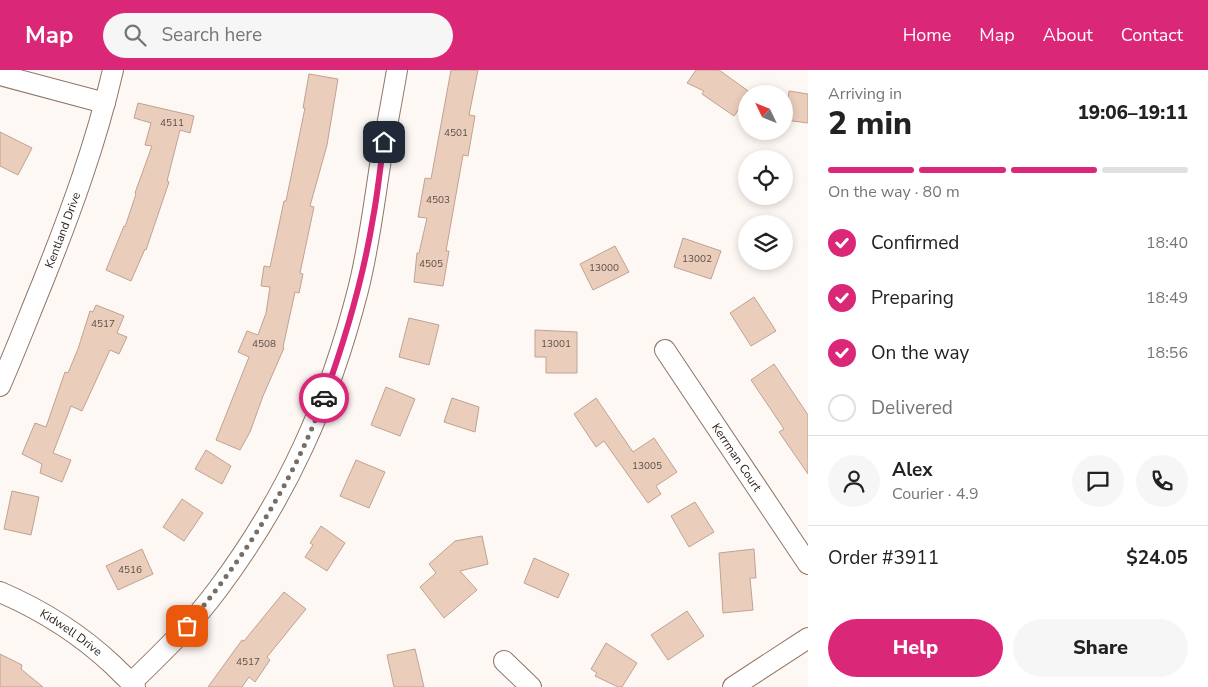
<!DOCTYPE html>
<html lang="en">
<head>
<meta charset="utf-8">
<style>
	body { margin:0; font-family:"Nunito Sans",sans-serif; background:#f6f6f6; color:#222; height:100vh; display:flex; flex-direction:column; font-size:19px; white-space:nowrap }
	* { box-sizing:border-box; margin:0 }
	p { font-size:16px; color:#767676 }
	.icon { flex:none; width:28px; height:28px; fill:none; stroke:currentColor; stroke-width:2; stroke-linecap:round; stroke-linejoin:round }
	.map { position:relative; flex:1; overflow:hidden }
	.sheet { display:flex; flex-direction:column; background:#fff; width:400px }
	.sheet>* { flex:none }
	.needle { width:32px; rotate:313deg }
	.fabs { position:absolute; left:738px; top:15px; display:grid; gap:10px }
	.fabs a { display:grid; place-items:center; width:55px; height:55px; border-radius:50%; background:#fff; box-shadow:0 2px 8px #0003; font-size:25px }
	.pin { position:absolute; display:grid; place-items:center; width:42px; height:42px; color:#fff; margin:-21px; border-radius:10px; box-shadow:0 2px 8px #0006 }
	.courier { position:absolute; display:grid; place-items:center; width:50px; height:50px; margin:-25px; border:4px solid #db2777; border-radius:50%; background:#fff; color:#222; box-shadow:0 1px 6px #0007 }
	.summary em { font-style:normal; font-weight:800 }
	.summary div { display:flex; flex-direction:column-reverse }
	.summary { display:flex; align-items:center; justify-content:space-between; height:85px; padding:0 20px }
	h1 { font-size:32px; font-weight:800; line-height:38px }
	.bar { display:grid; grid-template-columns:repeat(4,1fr); gap:8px 5px; align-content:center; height:60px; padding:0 20px }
	.bar i { height:6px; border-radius:4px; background:#e0e0e0 }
	.bar .current { background:#db2777 }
	.bar p { grid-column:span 4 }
	.line { display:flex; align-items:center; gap:12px; padding:0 20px; border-top:1px solid #e0e0e0 }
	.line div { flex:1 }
	.round { display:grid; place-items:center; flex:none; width:52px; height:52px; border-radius:26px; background:#f6f6f6 }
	ol { padding:0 20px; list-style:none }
	li { display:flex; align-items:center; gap:15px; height:55px }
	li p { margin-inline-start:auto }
	li .icon { padding:5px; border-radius:50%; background:#db2777; color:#fff; stroke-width:4 }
	li:last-child { color:#767676 }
	li i { width:28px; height:28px; border:2px solid #e0e0e0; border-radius:50% }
	.primary-button { display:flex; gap:10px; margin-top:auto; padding:10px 20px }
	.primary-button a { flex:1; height:58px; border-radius:30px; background:#db2777; color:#fff; font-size:20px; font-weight:800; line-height:58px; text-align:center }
	.primary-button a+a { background:#f6f6f6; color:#222 }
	header { display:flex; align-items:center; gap:30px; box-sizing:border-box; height:70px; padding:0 25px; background:#db2777; color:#fff }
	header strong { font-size:24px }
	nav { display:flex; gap:28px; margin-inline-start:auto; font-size:18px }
	.search { width:350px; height:45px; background:#f6f6f6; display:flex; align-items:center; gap:12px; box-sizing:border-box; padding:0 18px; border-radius:28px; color:#767676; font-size:19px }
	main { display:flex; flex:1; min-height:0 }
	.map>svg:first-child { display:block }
	.building { fill:#ebcdbc; stroke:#bfa292 }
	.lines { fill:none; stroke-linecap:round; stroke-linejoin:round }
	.minor-casing { stroke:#907566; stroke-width:22 }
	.minor { stroke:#fff; stroke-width:20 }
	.done { stroke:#776e68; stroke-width:5; stroke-dasharray:0 9 }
	.route { stroke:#db2777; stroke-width:6 }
	.labels { text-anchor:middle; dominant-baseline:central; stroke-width:5; stroke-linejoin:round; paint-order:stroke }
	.number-label { font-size:10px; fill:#5d4e45 }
	.street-label { font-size:12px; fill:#2e231d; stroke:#fff }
</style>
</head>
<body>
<header>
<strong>Map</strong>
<div class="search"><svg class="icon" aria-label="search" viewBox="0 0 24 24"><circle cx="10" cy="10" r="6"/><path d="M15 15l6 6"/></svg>Search here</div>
<nav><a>Home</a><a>Map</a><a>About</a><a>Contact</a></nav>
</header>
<main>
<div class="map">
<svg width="808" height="617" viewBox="0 0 808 617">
	<rect width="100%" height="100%" fill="#fef8f4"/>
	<g class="building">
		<polygon points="451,0 478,0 469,45 475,46 468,86 463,85 446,181 449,181 443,216 414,212 417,183 419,183 427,148 418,147 425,108 431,109"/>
		<polygon points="696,0 719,0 751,23 746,24 746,29 734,46 702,24 704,21 687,13"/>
		<polygon points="309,4 338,9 327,75 310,136 314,137 300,203 303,204 299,223 295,222 283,277 284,278 263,326 250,362 240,380 216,370 249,287 238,282 247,261 258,265 266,243 270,217 261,216 264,196 270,197 284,131 286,131 305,38 303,38"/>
		<polygon points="789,21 808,24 808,53 785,50"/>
		<polygon points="138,33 194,46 190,63 180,60 167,111 169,112 146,180 145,179 131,211 106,200 124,156 125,157 136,124 135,123 152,76 145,75 151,53 134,48"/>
		<polygon points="0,62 32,78 18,105 0,96"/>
		<polygon points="683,168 721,181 711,209 674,197"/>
		<polygon points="615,176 629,202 593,220 580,194"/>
		<polygon points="754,227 776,261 751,276 730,243"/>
		<polygon points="96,235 124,246 117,263 127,267 119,284 110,280 82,341 71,336 53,383 71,390 62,412 40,403 42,394 22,384 35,353 46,357 65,302 68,303 78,279 90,241 93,242"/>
		<polygon points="409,248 439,255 429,295 399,287"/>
		<polygon points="535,260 577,262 577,303 546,303 546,287 535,287"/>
		<polygon points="774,294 808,345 808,404 779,362 784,359 751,310"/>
		<polygon points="386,317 415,329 400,366 371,355"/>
		<polygon points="452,328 479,337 475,362 444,352"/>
		<polygon points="596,328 633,382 654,368 677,402 656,416 661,424 648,433 604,371 596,377 574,344"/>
		<polygon points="206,380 231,396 222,414 195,399"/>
		<polygon points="356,390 385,402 369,438 340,426"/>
		<polygon points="12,421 39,427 31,465 4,459"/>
		<polygon points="182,429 203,443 184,471 163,457"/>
		<polygon points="695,432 714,462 689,477 671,446"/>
		<polygon points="321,456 345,473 327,501 305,487 313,475 310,473"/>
		<polygon points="482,466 488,494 460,501 477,520 444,548 420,517 436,503 429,494 455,471"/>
		<polygon points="142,479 153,504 118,520 106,496"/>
		<polygon points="754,479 756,508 750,508 753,540 723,543 719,483"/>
		<polygon points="534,488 569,504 558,528 524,513"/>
		<polygon points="284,522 306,539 267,587 270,590 255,612 249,607 242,617 208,617 242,570 244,571"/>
		<polygon points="687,541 704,566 668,590 651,565"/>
		<polygon points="606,573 637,593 622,617 618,617 595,606 597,603 591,599"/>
		<polygon points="415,579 424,617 394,617 387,585"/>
		<polygon points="0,584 22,595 21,599 43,617 0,617"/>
	</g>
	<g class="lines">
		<defs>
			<g id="minor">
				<polyline points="0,5 105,33"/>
				<path id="s1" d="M665,280L808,494"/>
				<path id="s2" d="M0,316C15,282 28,248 42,214C70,144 96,74 113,0"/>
				<path id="s3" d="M0,522C42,540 80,564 113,595C120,602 128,609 135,617"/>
				<polyline points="504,591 531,617"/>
				<path d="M131,613C162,583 193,553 218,519C287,427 330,330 358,220C369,177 374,133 381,89C386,60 392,30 397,0"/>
				<polyline points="733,617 808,568"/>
			</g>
		</defs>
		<use href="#minor" class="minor-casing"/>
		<use href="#minor" class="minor"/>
	</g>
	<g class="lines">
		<path class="done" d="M187,556C245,487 292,414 324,328"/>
		<path class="route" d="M324,328C345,270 363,209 373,148C378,122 380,97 384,72"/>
	</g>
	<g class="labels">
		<g class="number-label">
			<text x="172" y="53">4511</text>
			<text x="456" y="63">4501</text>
			<text x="438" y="130">4503</text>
			<text x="697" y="189">13002</text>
			<text x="431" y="194">4505</text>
			<text x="604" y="198">13000</text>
			<text x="103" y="254">4517</text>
			<text x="264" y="274">4508</text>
			<text x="556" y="274">13001</text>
			<text x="647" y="396">13005</text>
			<text x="130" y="500">4516</text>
			<text x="248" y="592">4517</text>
		</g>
		<g class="street-label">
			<text stroke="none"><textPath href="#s2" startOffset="168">Kentland Drive</textPath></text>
			<text stroke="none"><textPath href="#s1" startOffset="129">Kerrman Court</textPath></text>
			<text stroke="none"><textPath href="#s3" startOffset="82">Kidwell Drive</textPath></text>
		</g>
	</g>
</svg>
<div class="fabs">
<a><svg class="needle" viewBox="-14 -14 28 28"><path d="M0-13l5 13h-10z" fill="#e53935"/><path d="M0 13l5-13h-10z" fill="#767676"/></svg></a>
<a><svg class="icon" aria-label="locate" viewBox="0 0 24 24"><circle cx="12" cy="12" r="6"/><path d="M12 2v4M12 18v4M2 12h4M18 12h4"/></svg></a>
<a><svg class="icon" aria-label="layers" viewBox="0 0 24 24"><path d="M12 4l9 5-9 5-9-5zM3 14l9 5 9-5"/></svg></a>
</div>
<div class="pin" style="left:187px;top:556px;background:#ea580c"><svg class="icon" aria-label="bag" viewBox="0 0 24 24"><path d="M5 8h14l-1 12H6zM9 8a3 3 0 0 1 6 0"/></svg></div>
<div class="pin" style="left:384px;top:72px;background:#1f2937"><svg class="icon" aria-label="home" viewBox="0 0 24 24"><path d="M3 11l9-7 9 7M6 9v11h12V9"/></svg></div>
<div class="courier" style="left:324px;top:328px"><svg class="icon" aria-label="car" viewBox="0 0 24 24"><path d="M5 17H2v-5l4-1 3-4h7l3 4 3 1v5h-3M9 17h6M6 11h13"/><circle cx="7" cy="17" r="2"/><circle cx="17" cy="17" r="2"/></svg></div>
</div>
<section class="sheet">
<div class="summary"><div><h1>2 min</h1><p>Arriving in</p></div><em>19:06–19:11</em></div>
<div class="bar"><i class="current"></i><i class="current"></i><i class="current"></i><i></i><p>On the way · 80 m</p></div>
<ol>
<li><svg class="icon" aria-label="check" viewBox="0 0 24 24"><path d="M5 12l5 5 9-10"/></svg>Confirmed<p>18:40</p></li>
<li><svg class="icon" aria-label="check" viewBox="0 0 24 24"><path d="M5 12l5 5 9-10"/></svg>Preparing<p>18:49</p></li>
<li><svg class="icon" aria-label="check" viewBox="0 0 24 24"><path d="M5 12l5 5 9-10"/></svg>On the way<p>18:56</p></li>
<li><i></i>Delivered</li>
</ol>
<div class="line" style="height:90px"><a class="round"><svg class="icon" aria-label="person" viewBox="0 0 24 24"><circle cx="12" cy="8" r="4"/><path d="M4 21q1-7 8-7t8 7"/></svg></a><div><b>Alex</b><p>Courier · 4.9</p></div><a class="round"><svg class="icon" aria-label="chat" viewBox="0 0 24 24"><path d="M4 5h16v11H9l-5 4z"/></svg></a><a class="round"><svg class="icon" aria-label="phone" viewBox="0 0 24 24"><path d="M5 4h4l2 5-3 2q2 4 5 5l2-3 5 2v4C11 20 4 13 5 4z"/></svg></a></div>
<div class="line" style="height:65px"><div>Order #3911</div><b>$24.05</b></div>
<div class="primary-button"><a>Help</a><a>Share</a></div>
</section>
</main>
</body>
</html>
